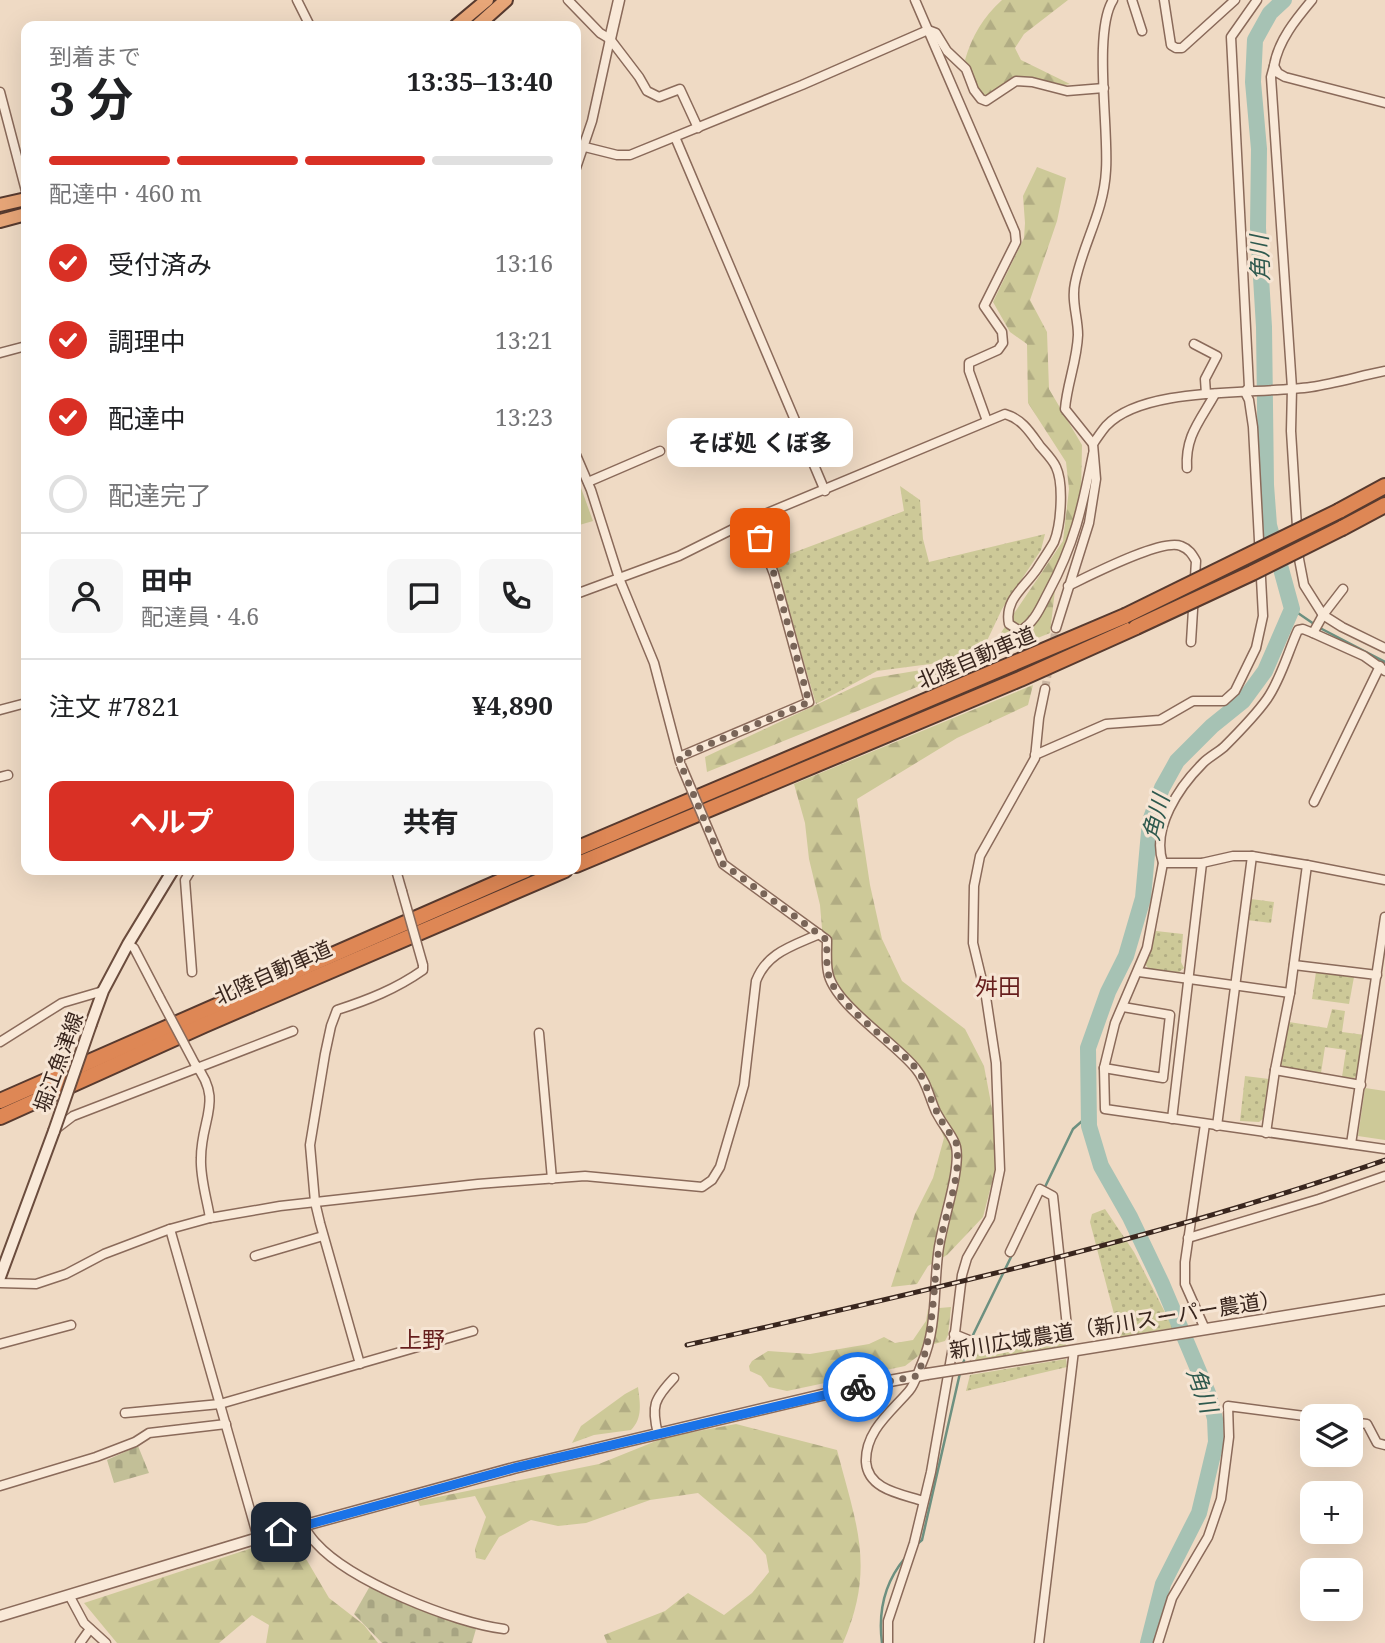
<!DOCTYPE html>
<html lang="ja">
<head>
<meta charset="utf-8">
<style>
	body { margin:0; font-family:"Noto Serif","Noto Sans JP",serif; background:#f6f6f6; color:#202124; height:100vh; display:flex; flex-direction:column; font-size:26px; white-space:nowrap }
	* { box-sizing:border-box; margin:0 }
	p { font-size:23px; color:#757577 }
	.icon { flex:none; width:38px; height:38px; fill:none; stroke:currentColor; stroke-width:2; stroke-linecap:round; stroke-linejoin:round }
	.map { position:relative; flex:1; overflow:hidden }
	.side { position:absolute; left:21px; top:21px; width:560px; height:854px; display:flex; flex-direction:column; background:#fff; border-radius:14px; box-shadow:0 7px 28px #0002 }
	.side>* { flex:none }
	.fabs { position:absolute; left:1300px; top:1404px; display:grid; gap:14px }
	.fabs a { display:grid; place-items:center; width:63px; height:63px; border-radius:14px; background:#fff; box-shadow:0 7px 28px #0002; font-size:35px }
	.pin { position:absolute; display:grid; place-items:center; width:60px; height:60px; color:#fff; margin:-30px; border-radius:14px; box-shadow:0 4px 10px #0006 }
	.courier { position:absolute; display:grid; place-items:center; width:70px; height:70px; margin:-35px; border:5px solid #1a73e8; border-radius:50%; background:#fff; color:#222; box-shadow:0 2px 9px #0007 }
	.bubble { position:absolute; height:49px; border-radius:14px; background:#fff; box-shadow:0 7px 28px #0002; font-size:23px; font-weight:700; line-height:49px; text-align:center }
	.overview em { font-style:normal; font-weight:700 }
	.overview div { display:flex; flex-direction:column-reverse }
	.overview { display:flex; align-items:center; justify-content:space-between; height:119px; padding:0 28px }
	h1 { font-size:46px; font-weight:700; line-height:52px }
	.bar { display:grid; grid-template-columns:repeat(4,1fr); gap:10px 7px; align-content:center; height:84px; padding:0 28px }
	.bar i { height:9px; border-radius:5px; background:#e0e0e0 }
	.bar .on { background:#d93025 }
	.bar p { grid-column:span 4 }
	.line { display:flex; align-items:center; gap:18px; padding:0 28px; border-top:2px solid #e0e0e0 }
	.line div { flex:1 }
	.round { display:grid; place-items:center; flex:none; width:74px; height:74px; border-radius:14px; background:#f6f6f6 }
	ol { padding:0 28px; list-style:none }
	li { display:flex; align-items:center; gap:21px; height:77px }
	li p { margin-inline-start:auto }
	li .icon { padding:7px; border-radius:50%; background:#d93025; color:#fff; stroke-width:4 }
	li:last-child { color:#757577 }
	li i { width:38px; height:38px; border:4px solid #e0e0e0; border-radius:50% }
	.cta { display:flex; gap:14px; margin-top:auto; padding:14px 28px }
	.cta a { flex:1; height:80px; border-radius:14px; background:#d93025; color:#fff; font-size:28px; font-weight:700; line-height:80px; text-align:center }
	.cta a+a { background:#f6f6f6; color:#202124 }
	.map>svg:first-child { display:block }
	.grass { fill:url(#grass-dots) }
	.forest { fill:url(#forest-firs) }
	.cemetery { fill:url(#cemetery-stones) }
	.park { fill:#cdc998 }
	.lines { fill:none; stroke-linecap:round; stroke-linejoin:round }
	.stream { stroke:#6d9080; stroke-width:2.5 }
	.river { stroke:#a6c2b4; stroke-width:16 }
	.minor-tunnel { stroke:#cbb6a3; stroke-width:8; stroke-dasharray:8 4; stroke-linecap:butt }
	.minor-casing { stroke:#8a6a5a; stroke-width:11 }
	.tertiary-casing { stroke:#8a6a5a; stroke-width:13 }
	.secondary-casing { stroke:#6b4c3d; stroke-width:14 }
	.trunk-casing { stroke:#573a2f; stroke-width:16 }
	.motorway-casing { stroke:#573a2f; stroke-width:18 }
	.minor { stroke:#f9e9d8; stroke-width:8 }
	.tertiary { stroke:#f9e9d8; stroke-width:10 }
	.secondary { stroke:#f9e9d8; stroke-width:10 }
	.trunk { stroke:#e8a678; stroke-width:12 }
	.motorway { stroke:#de8755; stroke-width:14 }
	.rail-casing { stroke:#39261e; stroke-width:5 }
	.rail { stroke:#f6e5d4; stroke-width:2.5; stroke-dasharray:8; stroke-linecap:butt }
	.minor-bridge-casing { stroke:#8a6a5a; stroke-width:11; stroke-linecap:butt }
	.tertiary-bridge-casing { stroke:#8a6a5a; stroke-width:13; stroke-linecap:butt }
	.secondary-bridge-casing { stroke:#6b4c3d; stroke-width:14; stroke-linecap:butt }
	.motorway-bridge-casing { stroke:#573a2f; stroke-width:18; stroke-linecap:butt }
	.minor-bridge { stroke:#f9e9d8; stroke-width:8 }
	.tertiary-bridge { stroke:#f9e9d8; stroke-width:10 }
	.secondary-bridge { stroke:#f9e9d8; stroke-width:10 }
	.motorway-bridge { stroke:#de8755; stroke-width:14 }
	.done { stroke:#796558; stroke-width:7; stroke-dasharray:0 12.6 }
	.route { stroke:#1a73e8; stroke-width:9 }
	.labels { text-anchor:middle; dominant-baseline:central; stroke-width:6; stroke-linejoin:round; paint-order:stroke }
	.street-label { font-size:21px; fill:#39261e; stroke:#f6e5d4 }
	.water-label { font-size:23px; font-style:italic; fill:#2e594e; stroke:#f6e5d4 }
	.neighbourhood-label { font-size:23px; fill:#661e1d; stroke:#f6e5d4 }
</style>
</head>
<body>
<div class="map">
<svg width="1385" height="1643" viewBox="0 0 1385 1643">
	<defs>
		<pattern id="grass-dots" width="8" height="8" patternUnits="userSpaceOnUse" patternTransform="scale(1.75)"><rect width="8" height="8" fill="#cdc998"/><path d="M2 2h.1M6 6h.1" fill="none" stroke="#b1ac83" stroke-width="1.8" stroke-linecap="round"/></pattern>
		<pattern id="forest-firs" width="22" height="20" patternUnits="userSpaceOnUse" patternTransform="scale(1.75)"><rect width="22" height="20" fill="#cdc998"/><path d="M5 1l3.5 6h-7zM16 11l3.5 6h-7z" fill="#b1ac83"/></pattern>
		<pattern id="cemetery-stones" width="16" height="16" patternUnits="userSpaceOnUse" patternTransform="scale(1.75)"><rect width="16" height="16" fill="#c2bf97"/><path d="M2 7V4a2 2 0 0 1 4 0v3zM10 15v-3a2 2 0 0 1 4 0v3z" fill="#a7a482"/></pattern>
	</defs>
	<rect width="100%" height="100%" fill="#efdac4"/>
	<g class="grass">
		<polygon points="900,486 920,500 923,539 929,562 1045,534 1041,550 1002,609 985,645 953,661 877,671 816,704 774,560 904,511"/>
		<polygon points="1251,899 1274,902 1271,923 1247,920"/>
		<polygon points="1156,931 1183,934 1181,962 1184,968 1178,973 1149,969 1145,964"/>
		<polygon points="1316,972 1354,977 1349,1004 1312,999"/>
		<polygon points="1332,1009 1345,1011 1342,1032 1365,1035 1360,1074 1354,1078 1342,1077 1346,1050 1325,1047 1321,1073 1284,1068 1280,1062 1289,1022 1327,1028"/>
		<polygon points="1245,1076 1269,1079 1263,1119 1259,1122 1240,1121"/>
		<polygon points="1105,1209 1134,1252 1173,1328 1120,1337 1090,1222 1092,1214"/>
		<polygon points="1065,1340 1066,1347 974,1362 979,1348"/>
		<polygon points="1066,1359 1067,1367 966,1391 970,1375"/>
	</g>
	<g class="forest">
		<path d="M1002,0H1068L1024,34L1015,48L1021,60L1070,84C1031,92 1024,56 989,98L982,95L965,60C972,36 983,17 1002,0Z"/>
		<polygon points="1037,167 1066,178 1057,221 1030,300 1047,332 1049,389 1082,445 1081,496 1055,590 1050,633 707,772 705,757 873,678 957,664 994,643 1063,541 1069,489 1066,462 1028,403 1027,344 1010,332 993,302 1024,238 1025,223 1023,196"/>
		<polygon points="1033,685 1028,705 957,738 857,799 870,885 882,939 902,981 965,1029 984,1066 1000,1151 983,1217 947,1255 928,1266 917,1284 891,1287 915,1214 933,1178 944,1138 927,1092 890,1039 855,1010 826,975 820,905 809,859 805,823 794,784"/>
		<polygon points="951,1307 948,1335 945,1341 934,1344 905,1366 787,1391 769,1387 761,1376 750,1371 749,1366 752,1361 768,1351 810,1354 869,1344 884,1337 895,1343 913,1340 926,1321 928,1309"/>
		<path d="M638,1387C640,1403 643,1418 631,1430L594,1435L572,1443L581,1426L625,1394Z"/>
		<path d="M736,1424L837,1450C856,1524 876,1567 843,1643H607L604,1635L665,1611L688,1593L724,1615L752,1593L769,1572L766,1555L751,1538L698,1493L650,1500L586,1523L558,1526L531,1520L499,1537L485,1560L476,1558L475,1549L486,1517L475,1496L420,1506L418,1501L599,1464L666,1437Z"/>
		<polygon points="292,1535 329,1598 364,1625 378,1643 266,1643 269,1625 252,1615 219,1643 117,1643 84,1603"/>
	</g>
	<g class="cemetery">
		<polygon points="138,1446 149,1473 114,1483 107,1460"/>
		<polygon points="370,1586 476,1629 472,1643 382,1643 354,1614"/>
	</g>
	<g class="park">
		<polygon points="576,474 593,521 576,526"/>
		<polygon points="1365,1088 1385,1091 1385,1140 1358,1136"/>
	</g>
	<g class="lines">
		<g class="stream">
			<polyline points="1292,609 1314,624"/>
			<polyline points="1320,628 1385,662"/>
			<polyline points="1044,1189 1073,1129 1089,1115"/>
			<polyline points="972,1337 1012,1255"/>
			<polyline points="962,1367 969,1343"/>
			<polyline points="916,1545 922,1540 960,1373"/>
			<path d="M882,1643C878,1612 885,1582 905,1558"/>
		</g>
		<polyline class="river" points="1148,1643 1163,1584 1199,1513 1216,1442 1215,1419 1208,1393 1162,1284 1130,1217 1101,1166 1089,1126 1088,1048 1108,992 1126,956 1143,898 1150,821 1162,788 1177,761 1212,726 1243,701 1265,671 1292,609 1269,525 1266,485 1264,327 1258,228 1259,149 1253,82 1255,40 1270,13 1284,0"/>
		<polyline class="minor-tunnel" points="1045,689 1056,628"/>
		<defs>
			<g id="minor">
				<polyline points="297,0 310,26"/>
				<polyline points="568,0 600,33 610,39 639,77 647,91 659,97 680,89 698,128"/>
				<polyline points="915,0 1015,232 1016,242 984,306 1002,332 1003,343 998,350 969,363 969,371 987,421"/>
				<polyline points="1132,0 1142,31"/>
				<polyline points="1164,0 1171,45 1176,48 1182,48 1235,0"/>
				<path d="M1274,66C1278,41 1296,19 1312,0"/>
				<polyline points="0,92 26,191"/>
				<polyline points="675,137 825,491"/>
				<polyline points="585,147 617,155 630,155 802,85 928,30 936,33 947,51 966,69 974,90 981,99 986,101 1016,81 1032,82 1067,91 1104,88"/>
				<polyline points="576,168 592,121 610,39"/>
				<polyline points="1194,344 1217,356 1205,379 1206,394"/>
				<polyline points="0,353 26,346"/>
				<path d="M1093,444L1065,409C1067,384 1077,361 1078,335C1078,317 1071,301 1075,283C1083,243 1104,212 1106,170C1109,130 1093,31 1113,0"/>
				<polyline points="576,455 591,490 619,578 654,663 680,762"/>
				<path d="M1187,468C1185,436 1200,421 1215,394"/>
				<polyline points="588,482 660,451"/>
				<path d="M1068,586C1089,576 1162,538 1181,546C1189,549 1192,554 1196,561L1191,642"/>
				<polyline points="1343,589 1323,615 1304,585 1299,559 1291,431 1292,388 1271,77 1274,66 1278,73 1285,77 1385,103"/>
				<path d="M576,594L679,556L753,519L1005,414C1022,419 1030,432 1040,446C1045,452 1053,460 1056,467C1064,484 1061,525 1054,542C1049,551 1042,561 1037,569C1024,588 1004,600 1009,624L1020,631C1035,622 1040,608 1048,593C1075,543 1082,508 1093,454"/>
				<path d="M1056,628L1089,523L1096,479L1093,444C1097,438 1101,432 1106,426C1144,385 1257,395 1311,387C1336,383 1360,376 1385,371"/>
				<polyline points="1313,633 1364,656 1385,671"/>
				<path d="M1385,648L1342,627L1323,615L1313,633L1303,629L1298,630C1288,652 1281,679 1267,699C1255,716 1239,732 1224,747C1217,753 1209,757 1203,763C1179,787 1151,828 1163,863L1147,948L1115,1023L1104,1068L1105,1109L1385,1149"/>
				<polyline points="0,710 26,703"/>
				<polyline points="1035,755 1106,724 1160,720 1193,701 1224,701 1235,691 1256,648 1263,616 1253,427 1249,400 1245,392 1249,387 1231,37 1257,0"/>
				<polyline points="679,757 809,702 774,574 753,519"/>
				<polyline points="0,777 8,775"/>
				<polyline points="1314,802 1380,666"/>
				<path d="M717,850L723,864L827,940C827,950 826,962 828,972C833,1004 896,1043 916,1069C927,1082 929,1097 936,1112C952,1142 961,1137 955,1175C951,1199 943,1223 939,1247C933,1285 938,1327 922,1363C918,1372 915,1384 909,1391C891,1412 865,1431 866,1462C868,1490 902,1494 923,1501"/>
				<polyline points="1252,856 1307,865 1290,993 1275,1070 1266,1133"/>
				<polyline points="1163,863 1202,863 1172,1119"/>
				<polyline points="1202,863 1233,856 1252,856 1217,1126"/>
				<polyline points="1307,865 1385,880"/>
				<polyline points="191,870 185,880 192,972"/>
				<polyline points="396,870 402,891"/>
				<polyline points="128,944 134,948 160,998"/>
				<polyline points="1294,965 1377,975"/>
				<polyline points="1139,972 1290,993"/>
				<polyline points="539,1033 552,1179"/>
				<polyline points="0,1042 62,1003 103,991"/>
				<path d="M195,1064C224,1101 201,1118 201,1158C200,1178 207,1199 210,1218"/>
				<polyline points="1104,1068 1163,1078 1170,1015 1123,1007"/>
				<polyline points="1275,1070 1361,1085"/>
				<polyline points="56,1129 73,1116 293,1031"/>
				<polyline points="1351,1144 1385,917"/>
				<polyline points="170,1229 258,1538"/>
				<polyline points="1188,1238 1319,1199 1385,1176"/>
				<polyline points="255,1256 323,1236"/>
				<path d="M0,1283L36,1284L66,1274L104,1254L170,1229L210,1218L280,1206L478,1184L585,1176L702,1187L712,1180L720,1167L744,1085L756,981C767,952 793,946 819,934"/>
				<polyline points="1205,1329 1185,1284 1185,1262 1205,1124"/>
				<polyline points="954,1334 979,1344 1068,1336 1053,1196 1040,1189 1010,1252"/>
				<polyline points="0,1344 71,1325"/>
				<path d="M360,1364L320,1223L315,1202L310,1145L325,1054L331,1026L337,1010C368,1000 396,989 423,970V965"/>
				<polyline points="125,1413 220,1404 473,1331"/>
				<polyline points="1351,1422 1367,1424 1377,1443 1385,1445"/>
				<path d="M658,1434C651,1406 654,1399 674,1378"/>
				<polyline points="0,1486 96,1457 135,1442 149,1433 226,1424"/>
				<path d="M303,1526C307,1531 311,1538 316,1543C350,1581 454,1623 504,1629"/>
				<polyline points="69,1595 84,1623 106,1643"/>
				<polyline points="80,1643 90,1629"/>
				<polyline points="888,1643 888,1621 914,1543 931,1472 954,1341 962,1275 967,1258 990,1218 1000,1170 996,1063 986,997 973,943 974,886 980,856 1035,758 1039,718 1045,689"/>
				<polyline points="1039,1643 1074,1350"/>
				<polyline points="1158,1643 1172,1598 1208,1537 1221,1499 1229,1437 1228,1406 1312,1417"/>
			</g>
			<g id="tertiary">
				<polyline points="610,39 619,0"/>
				<polyline points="972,1367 1385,1300"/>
				<polyline points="0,1616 258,1538 514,1468 847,1389 927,1374"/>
			</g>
			<g id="secondary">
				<polyline points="91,1024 103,991 128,944 173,870"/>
				<polyline points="0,1277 54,1131"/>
			</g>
			<g id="trunk">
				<polyline points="456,26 487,0"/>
				<polyline points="477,26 506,0"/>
				<polyline points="0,205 26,199"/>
				<polyline points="0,221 26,214"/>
			</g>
			<g id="motorway">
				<polyline points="1339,511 1385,486"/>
				<polyline points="1342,528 1385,505"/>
				<polyline points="576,849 1125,616"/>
				<polyline points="576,865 1020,679 1136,627"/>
				<polyline points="0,1101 526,870"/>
				<polyline points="0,1117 204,1025 565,870"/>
			</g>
		</defs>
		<use href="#minor" class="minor-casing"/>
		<use href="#tertiary" class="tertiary-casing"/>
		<use href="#secondary" class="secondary-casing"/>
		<use href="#trunk" class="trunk-casing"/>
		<use href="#motorway" class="motorway-casing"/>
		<use href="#minor" class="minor"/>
		<use href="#tertiary" class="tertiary"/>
		<use href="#secondary" class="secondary"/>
		<use href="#trunk" class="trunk"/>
		<use href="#motorway" class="motorway"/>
		<defs>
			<path id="rail" d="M687,1345C922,1292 1157,1239 1385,1160"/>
		</defs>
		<use href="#rail" class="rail-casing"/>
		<use href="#rail" class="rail"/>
		<defs>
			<g id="minor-bridge">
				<polyline points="681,765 717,850"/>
				<polyline points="402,891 423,965"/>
				<polyline points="160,998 195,1064"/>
			</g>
			<polyline id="tertiary-bridge" points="927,1374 972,1367"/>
			<polyline id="secondary-bridge" points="54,1131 91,1024"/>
			<g id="motorway-bridge">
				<polyline points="1125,616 1339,511"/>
				<polyline points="1136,627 1252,573 1342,528"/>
			</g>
		</defs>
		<use href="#minor-bridge" class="minor-bridge-casing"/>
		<use href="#tertiary-bridge" class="tertiary-bridge-casing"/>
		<use href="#secondary-bridge" class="secondary-bridge-casing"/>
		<use href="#motorway-bridge" class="motorway-bridge-casing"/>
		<use href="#minor-bridge" class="minor-bridge"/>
		<use href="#tertiary-bridge" class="tertiary-bridge"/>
		<use href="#secondary-bridge" class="secondary-bridge"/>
		<use href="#motorway-bridge" class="motorway-bridge"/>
	</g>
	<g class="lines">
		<path class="done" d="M760,538L774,574L809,702L679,757L681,765L723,864L827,940C827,950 826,962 828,972C834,1006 897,1043 918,1071C927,1083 929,1097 936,1110C941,1122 949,1132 956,1142C963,1176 944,1215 939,1248C932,1292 935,1334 917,1376L858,1387"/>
		<polyline class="route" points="281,1532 514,1468 858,1387"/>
	</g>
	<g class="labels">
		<g class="street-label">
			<text transform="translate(976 657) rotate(-23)">北陸自動車道</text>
			<text transform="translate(273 972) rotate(-24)">北陸自動車道</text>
			<text transform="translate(58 1062) rotate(-70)">堀江魚津線</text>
			<text transform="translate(1115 1324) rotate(-9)">新川広域農道（新川スーパー農道）</text>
		</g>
		<g class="water-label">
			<text transform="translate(1259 258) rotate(-92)">角川</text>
			<text transform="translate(1155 817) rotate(-76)">角川</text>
			<text transform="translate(1203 1390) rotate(70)">角川</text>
		</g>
		<g class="neighbourhood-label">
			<text x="998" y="986">舛田</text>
			<text x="422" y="1339">上野</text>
		</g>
	</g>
</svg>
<div class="fabs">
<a><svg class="icon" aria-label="layers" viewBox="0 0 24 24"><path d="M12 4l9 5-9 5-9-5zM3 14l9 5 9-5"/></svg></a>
<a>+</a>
<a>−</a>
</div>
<div class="pin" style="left:760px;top:538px;background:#ea580c"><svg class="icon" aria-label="bag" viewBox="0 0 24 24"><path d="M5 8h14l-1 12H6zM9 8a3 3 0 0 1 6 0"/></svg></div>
<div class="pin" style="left:281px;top:1532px;background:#1f2937"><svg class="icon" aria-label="home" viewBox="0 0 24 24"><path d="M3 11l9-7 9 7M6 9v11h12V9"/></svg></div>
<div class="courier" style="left:858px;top:1387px"><svg class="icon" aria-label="bike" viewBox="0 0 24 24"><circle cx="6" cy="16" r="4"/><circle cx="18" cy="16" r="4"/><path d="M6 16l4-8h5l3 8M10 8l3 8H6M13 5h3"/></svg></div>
<div class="bubble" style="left:667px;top:418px;width:186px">そば処 くぼ多</div>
<section class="side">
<div class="overview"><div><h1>3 分</h1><p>到着まで</p></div><em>13:35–13:40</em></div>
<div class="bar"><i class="on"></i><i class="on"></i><i class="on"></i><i></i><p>配達中 · 460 m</p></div>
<ol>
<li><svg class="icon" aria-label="check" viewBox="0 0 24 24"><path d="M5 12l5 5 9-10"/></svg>受付済み<p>13:16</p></li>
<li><svg class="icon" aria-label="check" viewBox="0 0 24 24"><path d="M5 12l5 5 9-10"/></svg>調理中<p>13:21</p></li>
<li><svg class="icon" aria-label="check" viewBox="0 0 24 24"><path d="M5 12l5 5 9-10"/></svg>配達中<p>13:23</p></li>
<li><i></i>配達完了</li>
</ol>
<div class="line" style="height:126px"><a class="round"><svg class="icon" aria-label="person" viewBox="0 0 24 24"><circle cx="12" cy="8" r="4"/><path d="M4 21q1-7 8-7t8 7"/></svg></a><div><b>田中</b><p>配達員 · 4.6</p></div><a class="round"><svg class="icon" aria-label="chat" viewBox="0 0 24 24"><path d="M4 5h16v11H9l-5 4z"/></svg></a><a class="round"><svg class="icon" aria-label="phone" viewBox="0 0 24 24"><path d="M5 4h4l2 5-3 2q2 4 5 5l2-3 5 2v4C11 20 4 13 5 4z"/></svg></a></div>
<div class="line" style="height:91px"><div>注文 #7821</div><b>¥4,890</b></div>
<div class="cta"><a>ヘルプ</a><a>共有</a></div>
</section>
</div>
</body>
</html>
